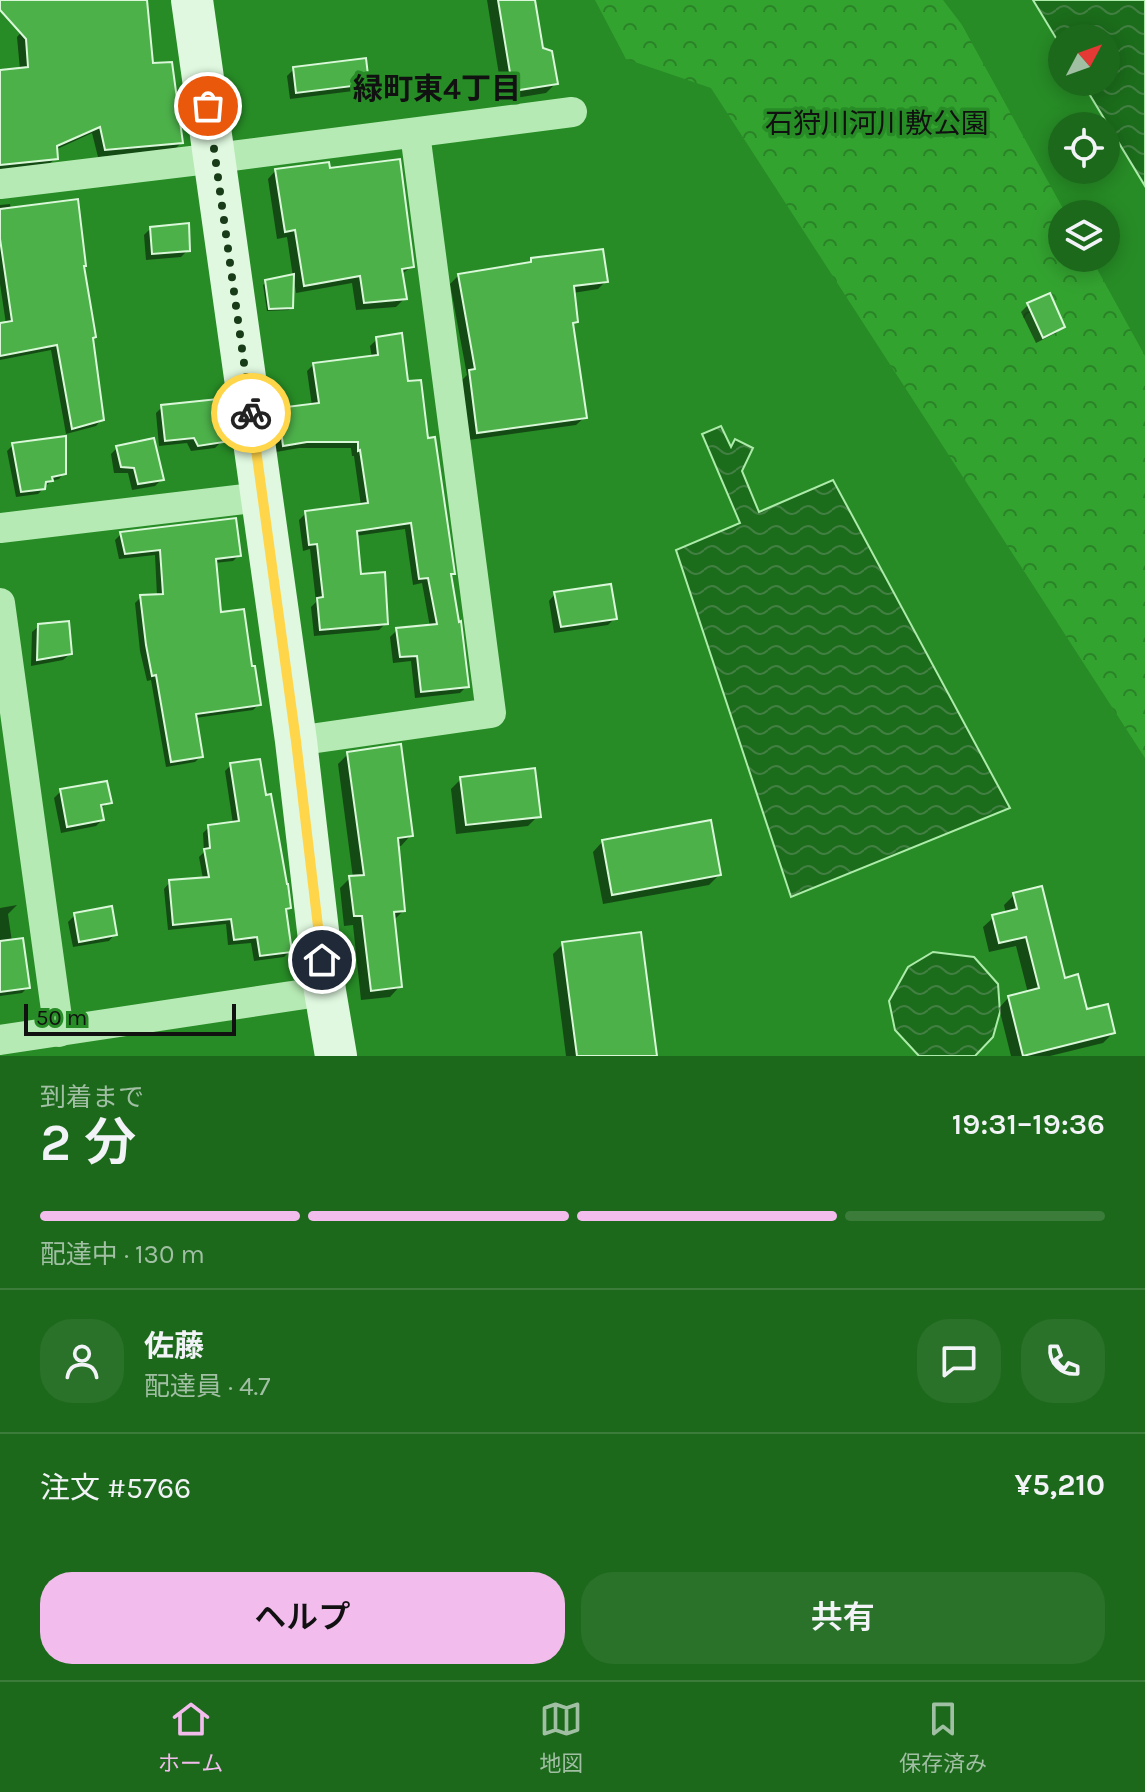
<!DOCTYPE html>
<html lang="ja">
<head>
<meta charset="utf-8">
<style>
	body { margin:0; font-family:Karla,"Noto Sans JP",sans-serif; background:#2a7129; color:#f1f3f6; height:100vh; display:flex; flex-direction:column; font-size:30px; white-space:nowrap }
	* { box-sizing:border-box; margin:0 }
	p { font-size:26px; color:#a0bfa3 }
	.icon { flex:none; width:44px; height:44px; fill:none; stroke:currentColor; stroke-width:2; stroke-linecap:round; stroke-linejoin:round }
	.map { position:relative; height:1056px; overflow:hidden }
	.details { display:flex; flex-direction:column; background:#1d691c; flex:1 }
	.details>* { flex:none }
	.needle { width:52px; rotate:49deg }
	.controls { position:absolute; left:1048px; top:24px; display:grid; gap:16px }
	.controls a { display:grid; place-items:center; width:72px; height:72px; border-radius:50%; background:#1d691c; box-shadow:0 4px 20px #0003; font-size:40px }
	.scale { position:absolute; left:24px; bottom:20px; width:212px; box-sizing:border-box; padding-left:8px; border:4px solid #111; border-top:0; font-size:22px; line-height:28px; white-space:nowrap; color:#111; -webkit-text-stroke:6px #278c26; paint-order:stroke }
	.pin { position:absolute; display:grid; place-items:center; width:68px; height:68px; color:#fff; margin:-34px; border:4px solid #fff; border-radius:50%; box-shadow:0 2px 8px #0007 }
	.courier { position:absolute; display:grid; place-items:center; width:80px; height:80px; margin:-40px; border:6px solid #ffd54a; border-radius:50%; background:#fff; color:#222; box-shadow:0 2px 10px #0007 }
	.head em { font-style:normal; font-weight:600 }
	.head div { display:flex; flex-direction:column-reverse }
	.head { display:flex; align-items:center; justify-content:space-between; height:136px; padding:0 40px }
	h1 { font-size:52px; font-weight:600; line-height:60px }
	.bar { display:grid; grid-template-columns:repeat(4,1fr); gap:12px 8px; align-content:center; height:96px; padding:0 40px }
	.bar i { height:10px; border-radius:6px; background:#3b7c3b }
	.bar .selected { background:#f2bced }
	.bar p { grid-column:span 4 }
	.line { display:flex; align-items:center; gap:20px; padding:0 40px; border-top:2px solid #3b7c3b }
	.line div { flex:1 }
	.round { display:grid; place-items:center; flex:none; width:84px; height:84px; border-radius:32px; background:#2a7129 }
	.button { display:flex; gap:16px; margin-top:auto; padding:16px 40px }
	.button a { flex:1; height:92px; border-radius:32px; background:#f2bced; color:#111; font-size:32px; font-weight:600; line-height:92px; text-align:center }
	.button a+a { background:#2a7129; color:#f1f3f6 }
	.tabs { display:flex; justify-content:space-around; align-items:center; height:112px; border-top:2px solid #3b7c3b; background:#1d691c; font-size:22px; color:#a0bfa3 }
	.tabs a { display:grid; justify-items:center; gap:4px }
	.tabs .selected { color:#f2bced }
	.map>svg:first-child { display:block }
	.park { fill:url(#park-crowns) }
	.water { fill:url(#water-waves); stroke:#aceba9; stroke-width:2 }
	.shadow { fill:#0007 }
	.building { fill:#4db14a; stroke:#daf8d9; stroke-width:2 }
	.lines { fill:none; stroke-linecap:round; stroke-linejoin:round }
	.minor { stroke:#b6eab4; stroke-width:30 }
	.secondary { stroke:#dff8df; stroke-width:42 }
	.done { stroke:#193c18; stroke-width:8; stroke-dasharray:0 14.4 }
	.route { stroke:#ffd54a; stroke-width:10 }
	.labels { text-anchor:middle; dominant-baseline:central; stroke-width:7; stroke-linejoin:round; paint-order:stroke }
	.park-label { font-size:28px; fill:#111; stroke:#278c26 }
	.neighbourhood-label { font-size:30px; font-weight:bold; fill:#111; stroke:#278c26 }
</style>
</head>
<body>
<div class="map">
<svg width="1145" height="1056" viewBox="0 0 1145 1056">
	<defs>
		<pattern id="park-crowns" width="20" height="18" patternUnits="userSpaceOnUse" patternTransform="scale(2)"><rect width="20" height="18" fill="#33a330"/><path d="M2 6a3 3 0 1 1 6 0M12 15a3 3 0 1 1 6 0" fill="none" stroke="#2a8327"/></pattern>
		<pattern id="water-waves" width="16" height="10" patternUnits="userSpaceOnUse" patternTransform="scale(2)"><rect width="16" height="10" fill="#1b6c1b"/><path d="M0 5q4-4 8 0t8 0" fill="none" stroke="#427f42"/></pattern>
	</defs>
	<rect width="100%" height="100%" fill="#278c26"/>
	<polygon class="park" points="595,0 943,0 962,25 1066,214 1062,214 1062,258 1091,258 1145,356 1145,758 711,88 626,59"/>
	<g class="water">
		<polygon points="1033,0 1145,0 1145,186 1082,82 1106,82 1106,38 1062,38 1062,48"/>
		<polygon points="721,426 731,447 735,439 753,448 742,471 759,512 833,480 1010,808 791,897 676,550 740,523 702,434"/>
		<polygon points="933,952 974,957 998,984 1000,1012 993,1037 975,1056 919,1056 895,1030 889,1001 908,967"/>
	</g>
	<g class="shadow">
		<polygon points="487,0 533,0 541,50 556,83 546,93 503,100"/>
		<polygon points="25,28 151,65 181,143 173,151 98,157 92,133 55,150 56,158 47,166 0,171 0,72 20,70 17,37"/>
		<polygon points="294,69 367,83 361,90 290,99 287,76"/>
		<polygon points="276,170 328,170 412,266 401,275 404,299 396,307 356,310 352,283 296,293 294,279 292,279 291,307 289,310 267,311 263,285 266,282 293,277 287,237 277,239 268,179"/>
		<polygon points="10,204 11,210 82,267 102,419 96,426 66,434 51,350 0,360 0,325 6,324 0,284 0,205"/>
		<polygon points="151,228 188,250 181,257 146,260 144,235"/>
		<polygon points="532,260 606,281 598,289 573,293 576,321 571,326 585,417 576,425 469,440 462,380 467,375 450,284 458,276 528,264"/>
		<polygon points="1049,296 1063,327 1056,333 1036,343 1021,312 1028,305"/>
		<polygon points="377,339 407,383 427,441 452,573 449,577 467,686 460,693 415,698 411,661 393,663 390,637 397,630 430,627 422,583 413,585 405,529 355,536 360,576 386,623 379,630 314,636 311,607 316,602 310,549 303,551 299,520 306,513 361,506 354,456 352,456 351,448 299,448 276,452 272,417 279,410 312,406 307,371 314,364 372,358 370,346"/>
		<polygon points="162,407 222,441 215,448 191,451 187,443 159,446 156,413"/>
		<polygon points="13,445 64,473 59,479 51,481 38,494 16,497 7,451"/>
		<polygon points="117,448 162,479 155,486 132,490 128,473 114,473 111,454"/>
		<polygon points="121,534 239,555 233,561 214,563 219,614 250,669 259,704 253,710 195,718 201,756 195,762 166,767 151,680 147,681 140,651 135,603 141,597 157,596 155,555 119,559 115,540"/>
		<polygon points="555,594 615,618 608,625 554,633 549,601"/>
		<polygon points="39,626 70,654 63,660 31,666 32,632"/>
		<polygon points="348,754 411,835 401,846 397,846 403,911 393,921 400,986 390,997 361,1000 353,925 344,926 340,888 350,878 353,878 338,764"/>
		<polygon points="231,765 289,908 285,912 290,951 284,957 254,961 251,943 228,945 226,924 168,930 164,889 170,882 203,879 199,857 204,852 203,833 209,827 233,824 225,771"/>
		<polygon points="461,779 538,816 528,826 456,834 451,789"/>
		<polygon points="61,791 110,802 100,809 102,820 96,826 61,833 54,798"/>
		<polygon points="603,841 719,875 709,885 603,904 593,852"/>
		<polygon points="1014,895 1063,980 1086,1011 1113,1033 1103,1043 1050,1056 1011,1056 999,1008 1009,997 1028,993 1016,946 989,952 983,927 994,917 1006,914 1004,905"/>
		<polygon points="17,905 8,914 12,942 28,987 22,993 0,996 0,908"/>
		<polygon points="75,915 115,934 109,941 73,947 68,922"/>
		<polygon points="563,944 655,1056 566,1056 553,954"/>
	</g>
	<g class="building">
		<polygon points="0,0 147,0 153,63 172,62 183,143 105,150 100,127 57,146 58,159 0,165 0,70 28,67 26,39 0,10"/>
		<polygon points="498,0 535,0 543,48 552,51 558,84 513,91"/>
		<polygon points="366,58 369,84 296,93 293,67"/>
		<polygon points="400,159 414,267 402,269 407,299 364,303 360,276 304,286 295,230 285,232 275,169 329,162 330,168"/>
		<polygon points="78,199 86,266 84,266 96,337 93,338 104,420 72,429 57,345 0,356 0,323 12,321 0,239 0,209"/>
		<polygon points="189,223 190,251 152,254 150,227"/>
		<polygon points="603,249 608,282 574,286 578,322 573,323 587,418 477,433 469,370 475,369 458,274 531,262 531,258"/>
		<polygon points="294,274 293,308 269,309 265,280"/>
		<polygon points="1050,293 1065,327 1043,338 1027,303"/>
		<polygon points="402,333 408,381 421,380 428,438 435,437 455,574 451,574 459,622 461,621 469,687 421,692 417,656 400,657 396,628 437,624 428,578 419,579 411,523 357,531 361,574 385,572 388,624 320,630 317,598 323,597 317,544 309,545 305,511 368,503 360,450 358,451 358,442 307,442 283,446 278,408 319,403 313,363 378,355 376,337"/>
		<polygon points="218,399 224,442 198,446 194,438 165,441 161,405"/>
		<polygon points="66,436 66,474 52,477 53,481 46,482 45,489 21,492 12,443"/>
		<polygon points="154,438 164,480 138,484 134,468 121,467 116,446"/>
		<polygon points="236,518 241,556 216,559 221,612 244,609 252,666 255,666 261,705 196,714 203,757 171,762 156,675 152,676 146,645 140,595 163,594 160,550 125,554 120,532"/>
		<polygon points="611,584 617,619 561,627 554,592"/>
		<polygon points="69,621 72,654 37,660 38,624"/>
		<polygon points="401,744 413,836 398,838 405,911 394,912 402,987 371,991 362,916 354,916 349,876 364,875 347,752"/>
		<polygon points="260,759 266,795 271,794 287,884 288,884 291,908 286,909 292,952 260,956 257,937 234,940 231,919 173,925 169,880 209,877 204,849 210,848 208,825 239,821 230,763"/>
		<polygon points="535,768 541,817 466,825 460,777"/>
		<polygon points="107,781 112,803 101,805 104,820 67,827 60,789"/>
		<polygon points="711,820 721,875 612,895 602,840"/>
		<polygon points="1042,886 1065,978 1078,974 1087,1009 1108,1004 1115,1033 1023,1056 1008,996 1039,988 1026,937 999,943 992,915 1017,909 1013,893"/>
		<polygon points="112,906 117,935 79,942 74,913"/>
		<polygon points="641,932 657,1056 577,1056 562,942"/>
		<polygon points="23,938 30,988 0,992 0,941"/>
	</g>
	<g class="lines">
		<g class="minor">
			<polyline points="0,184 216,158 572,112"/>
			<polyline points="0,528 262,497"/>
			<polyline points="0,603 59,1032"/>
			<polyline points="296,741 491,713 415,133"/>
			<polyline points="0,1040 325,991"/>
		</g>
		<polyline class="secondary" points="192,0 296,741 325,991 336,1056"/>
	</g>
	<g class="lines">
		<polyline class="done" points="208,106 251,413"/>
		<polyline class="route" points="251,413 296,741 322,960"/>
	</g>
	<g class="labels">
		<g class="park-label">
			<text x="877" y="123">石狩川河川敷公園</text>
		</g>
		<g class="neighbourhood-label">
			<text x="437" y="89">緑町東4丁目</text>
		</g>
	</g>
</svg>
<div class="controls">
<a><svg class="needle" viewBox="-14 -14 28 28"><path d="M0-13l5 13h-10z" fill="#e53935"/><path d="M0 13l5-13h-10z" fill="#a0bfa3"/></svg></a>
<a><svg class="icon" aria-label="locate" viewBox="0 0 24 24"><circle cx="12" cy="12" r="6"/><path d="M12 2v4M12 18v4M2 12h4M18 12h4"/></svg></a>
<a><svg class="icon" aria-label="layers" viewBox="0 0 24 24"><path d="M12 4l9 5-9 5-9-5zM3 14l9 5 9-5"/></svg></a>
</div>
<div class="scale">50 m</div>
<div class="pin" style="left:208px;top:106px;background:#ea580c"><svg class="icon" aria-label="bag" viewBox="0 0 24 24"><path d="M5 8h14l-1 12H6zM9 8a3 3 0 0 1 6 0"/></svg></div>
<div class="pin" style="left:322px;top:960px;background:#1f2937"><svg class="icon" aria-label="home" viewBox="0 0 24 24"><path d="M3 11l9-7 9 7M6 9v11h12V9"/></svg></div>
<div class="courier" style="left:251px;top:413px"><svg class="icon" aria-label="bike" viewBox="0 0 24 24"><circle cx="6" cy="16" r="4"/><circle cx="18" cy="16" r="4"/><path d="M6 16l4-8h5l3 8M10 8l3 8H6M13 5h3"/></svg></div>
</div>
<section class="details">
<div class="head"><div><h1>2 分</h1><p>到着まで</p></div><em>19:31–19:36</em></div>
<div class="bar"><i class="selected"></i><i class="selected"></i><i class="selected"></i><i></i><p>配達中 · 130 m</p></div>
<div class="line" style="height:144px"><a class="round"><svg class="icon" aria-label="person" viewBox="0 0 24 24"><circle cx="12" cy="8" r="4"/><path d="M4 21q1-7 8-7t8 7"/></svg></a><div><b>佐藤</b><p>配達員 · 4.7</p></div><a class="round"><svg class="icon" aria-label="chat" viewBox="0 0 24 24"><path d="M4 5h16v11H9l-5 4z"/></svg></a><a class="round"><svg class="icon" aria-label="phone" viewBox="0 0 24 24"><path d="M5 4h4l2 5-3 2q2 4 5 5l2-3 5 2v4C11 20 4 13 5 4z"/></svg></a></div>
<div class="line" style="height:104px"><div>注文 #5766</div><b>¥5,210</b></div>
<div class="button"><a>ヘルプ</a><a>共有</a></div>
</section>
<nav class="tabs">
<a class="selected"><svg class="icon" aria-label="home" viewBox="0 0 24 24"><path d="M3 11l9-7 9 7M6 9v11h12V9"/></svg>ホーム</a>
<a><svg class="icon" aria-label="map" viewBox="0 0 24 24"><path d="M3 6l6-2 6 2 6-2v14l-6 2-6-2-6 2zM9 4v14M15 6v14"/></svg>地図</a>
<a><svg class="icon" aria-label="saved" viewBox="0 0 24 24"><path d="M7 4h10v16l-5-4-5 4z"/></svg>保存済み</a>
</nav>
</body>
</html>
